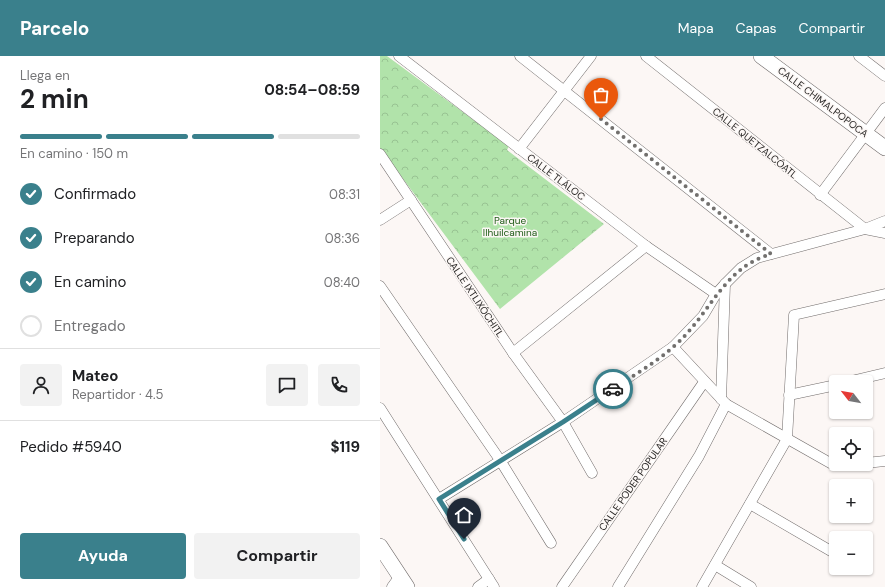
<!DOCTYPE html>
<html lang="es">
<head>
<meta charset="utf-8">
<style>
	body { margin:0; font-family:"DM Sans",sans-serif; background:#f2f2f2; color:#202124; height:100vh; display:flex; flex-direction:column; font-size:15px; white-space:nowrap }
	* { box-sizing:border-box; margin:0 }
	p { font-size:13px; color:#757577 }
	.icon { flex:none; width:22px; height:22px; fill:none; stroke:currentColor; stroke-width:2; stroke-linecap:round; stroke-linejoin:round }
	.map { position:relative; flex:1; overflow:hidden }
	.panel { display:flex; flex-direction:column; background:#fff; width:380px }
	.panel>* { flex:none }
	.needle { width:26px; rotate:301deg }
	.buttons { position:absolute; left:449px; top:319px; display:grid; gap:8px }
	.buttons a { display:grid; place-items:center; width:44px; height:44px; border-radius:4px; background:#fff; box-shadow:0 1px 3px #0004; font-size:20px }
	.pin { position:absolute; display:grid; place-items:center; width:34px; height:34px; color:#fff; margin:-41px -17px; border-radius:50% 50% 50% 0; rotate:-45deg; box-shadow:0 0 4px #0007 }
	.pin .icon { rotate:45deg }
	.courier { position:absolute; display:grid; place-items:center; width:40px; height:40px; margin:-20px; border:3px solid #3a808c; border-radius:50%; background:#fff; color:#222; box-shadow:0 1px 5px #0007 }
	.overview em { font-style:normal; font-weight:700 }
	.overview div { display:flex; flex-direction:column-reverse }
	.overview { display:flex; align-items:center; justify-content:space-between; height:68px; padding:0 20px }
	h1 { font-size:26px; font-weight:700; line-height:30px }
	.bar { display:grid; grid-template-columns:repeat(4,1fr); gap:6px 4px; align-content:center; height:48px; padding:0 20px }
	.bar i { height:5px; border-radius:3px; background:#e0e0e0 }
	.bar .on { background:#3a808c }
	.bar p { grid-column:span 4 }
	.line { display:flex; align-items:center; gap:10px; padding:0 20px; border-top:1px solid #e0e0e0 }
	.line div { flex:1 }
	.round { display:grid; place-items:center; flex:none; width:42px; height:42px; border-radius:4px; background:#f2f2f2 }
	ol { padding:0 20px; list-style:none }
	li { display:flex; align-items:center; gap:12px; height:44px }
	li p { margin-inline-start:auto }
	li .icon { padding:4px; border-radius:50%; background:#3a808c; color:#fff; stroke-width:4 }
	li:last-child { color:#757577 }
	li i { width:22px; height:22px; border:2px solid #e0e0e0; border-radius:50% }
	.button { display:flex; gap:8px; margin-top:auto; padding:8px 20px }
	.button a { flex:1; height:46px; border-radius:4px; background:#3a808c; color:#fff; font-size:16px; font-weight:700; line-height:46px; text-align:center }
	.button a+a { background:#f2f2f2; color:#202124 }
	header { display:flex; align-items:center; gap:24px; box-sizing:border-box; height:56px; padding:0 20px; background:#3a808c; color:#fff }
	header strong { font-size:19px }
	nav { display:flex; gap:22px; margin-inline-start:auto; font-size:14px }
	main { display:flex; flex:1; min-height:0 }
	.map>svg:first-child { display:block }
	.forest { fill:url(#forest-crowns) }
	.lines { fill:none; stroke-linecap:round; stroke-linejoin:round }
	.street-casing { stroke:#726d6c; stroke-width:11 }
	.secondary-casing { stroke:#726d6c; stroke-width:16 }
	.street { stroke:#fff; stroke-width:10 }
	.secondary { stroke:#fff; stroke-width:15 }
	.done { stroke:#72706e; stroke-width:4; stroke-dasharray:0 7.2 }
	.route { stroke:#3a808c; stroke-width:5 }
	.labels { text-anchor:middle; dominant-baseline:central; stroke-width:3; stroke-linejoin:round; paint-order:stroke }
	.street-label { font-size:10px; fill:#282726; stroke:#fcf7f5 }
	.park-label { font-size:10px; fill:#1e5b16; stroke:#fcf7f5 }
</style>
</head>
<body>
<header>
<strong>Parcelo</strong>
<nav><a>Mapa</a><a>Capas</a><a>Compartir</a></nav>
</header>
<main>
<section class="panel">
<div class="overview"><div><h1>2 min</h1><p>Llega en</p></div><em>08:54–08:59</em></div>
<div class="bar"><i class="on"></i><i class="on"></i><i class="on"></i><i></i><p>En camino · 150 m</p></div>
<ol>
<li><svg class="icon" aria-label="check" viewBox="0 0 24 24"><path d="M5 12l5 5 9-10"/></svg>Confirmado<p>08:31</p></li>
<li><svg class="icon" aria-label="check" viewBox="0 0 24 24"><path d="M5 12l5 5 9-10"/></svg>Preparando<p>08:36</p></li>
<li><svg class="icon" aria-label="check" viewBox="0 0 24 24"><path d="M5 12l5 5 9-10"/></svg>En camino<p>08:40</p></li>
<li><i></i>Entregado</li>
</ol>
<div class="line" style="height:72px"><a class="round"><svg class="icon" aria-label="person" viewBox="0 0 24 24"><circle cx="12" cy="8" r="4"/><path d="M4 21q1-7 8-7t8 7"/></svg></a><div><b>Mateo</b><p>Repartidor · 4.5</p></div><a class="round"><svg class="icon" aria-label="chat" viewBox="0 0 24 24"><path d="M4 5h16v11H9l-5 4z"/></svg></a><a class="round"><svg class="icon" aria-label="phone" viewBox="0 0 24 24"><path d="M5 4h4l2 5-3 2q2 4 5 5l2-3 5 2v4C11 20 4 13 5 4z"/></svg></a></div>
<div class="line" style="height:52px"><div>Pedido #5940</div><b>$119</b></div>
<div class="button"><a>Ayuda</a><a>Compartir</a></div>
</section>
<div class="map">
<svg width="505" height="531" viewBox="0 0 505 531">
	<defs>
		<pattern id="forest-crowns" width="20" height="18" patternUnits="userSpaceOnUse"><rect width="20" height="18" fill="#b1e3aa"/><path d="M2 6a3 3 0 1 1 6 0M12 15a3 3 0 1 1 6 0" fill="none" stroke="#98c392"/></pattern>
	</defs>
	<rect width="100%" height="100%" fill="#fcf7f5"/>
	<polygon class="forest" points="0,0 7,0 129,90 127,94 224,168 120,253 0,92"/>
	<g class="lines">
		<defs>
			<g id="street">
				<polyline points="19,0 266,190 336,238"/>
				<polyline points="140,0 391,198"/>
				<polyline points="266,0 485,173 505,177"/>
				<polyline points="479,0 505,20"/>
				<polyline points="139,93 211,0"/>
				<polyline points="0,98 133,297 183,366 212,417"/>
				<polyline points="440,139 505,52"/>
				<polyline points="0,164 31,144"/>
				<polyline points="0,230 120,404 171,487"/>
				<polyline points="293,291 346,348 452,408 456,408"/>
				<polyline points="133,297 266,190"/>
				<polyline points="467,326 505,317"/>
				<polyline points="409,339 456,329"/>
				<polyline points="341,343 345,228"/>
				<polyline points="0,352 114,531"/>
				<polyline points="486,407 505,405"/>
				<polyline points="59,443 183,366 293,291 323,260 336,238 345,228 361,212 377,202 485,173 505,165"/>
				<polyline points="370,448 456,498"/>
				<polyline points="335,509 371,531"/>
				<polyline points="12,531 20,520"/>
				<polyline points="98,531 109,523"/>
				<polyline points="182,531 324,326"/>
				<polyline points="238,531 319,400 346,348"/>
				<polyline points="322,531 407,383 414,259 505,238"/>
			</g>
			<g id="secondary">
				<polyline points="381,0 505,92"/>
				<polyline points="0,490 27,531"/>
			</g>
		</defs>
		<use href="#street" class="street-casing"/>
		<use href="#secondary" class="secondary-casing"/>
		<use href="#street" class="street"/>
		<use href="#secondary" class="secondary"/>
	</g>
	<g class="lines">
		<path class="done" d="M221,63L391,198C342,212 330,260 293,291C275,307 253,320 233,333"/>
		<polyline class="route" points="84,483 59,443 183,366 233,333"/>
	</g>
	<g class="labels">
		<g class="street-label">
			<text transform="translate(443 46) rotate(37)">CALLE CHIMALPOPOCA</text>
			<text transform="translate(375 87) rotate(39)">CALLE QUETZALCÓATL</text>
			<text transform="translate(176 121) rotate(37)">CALLE TLÁLOC</text>
			<text transform="translate(95 241) rotate(56)">CALLE IXTLIXÓCHITL</text>
			<text transform="translate(253 428) rotate(-55)">CALLE PODER POPULAR</text>
		</g>
		<g class="park-label">
			<text x="130" y="164">Parque<tspan x="130" dy="12">Ilhuilcamina</tspan></text>
		</g>
	</g>
</svg>
<div class="buttons">
<a><svg class="needle" viewBox="-14 -14 28 28"><path d="M0-13l5 13h-10z" fill="#e53935"/><path d="M0 13l5-13h-10z" fill="#757577"/></svg></a>
<a><svg class="icon" aria-label="locate" viewBox="0 0 24 24"><circle cx="12" cy="12" r="6"/><path d="M12 2v4M12 18v4M2 12h4M18 12h4"/></svg></a>
<a>+</a>
<a>−</a>
</div>
<div class="pin" style="left:221px;top:63px;background:#ea580c"><svg class="icon" aria-label="bag" viewBox="0 0 24 24"><path d="M5 8h14l-1 12H6zM9 8a3 3 0 0 1 6 0"/></svg></div>
<div class="pin" style="left:84px;top:483px;background:#1f2937"><svg class="icon" aria-label="home" viewBox="0 0 24 24"><path d="M3 11l9-7 9 7M6 9v11h12V9"/></svg></div>
<div class="courier" style="left:233px;top:333px"><svg class="icon" aria-label="car" viewBox="0 0 24 24"><path d="M5 17H2v-5l4-1 3-4h7l3 4 3 1v5h-3M9 17h6M6 11h13"/><circle cx="7" cy="17" r="2"/><circle cx="17" cy="17" r="2"/></svg></div>
</div>
</main>
</body>
</html>
